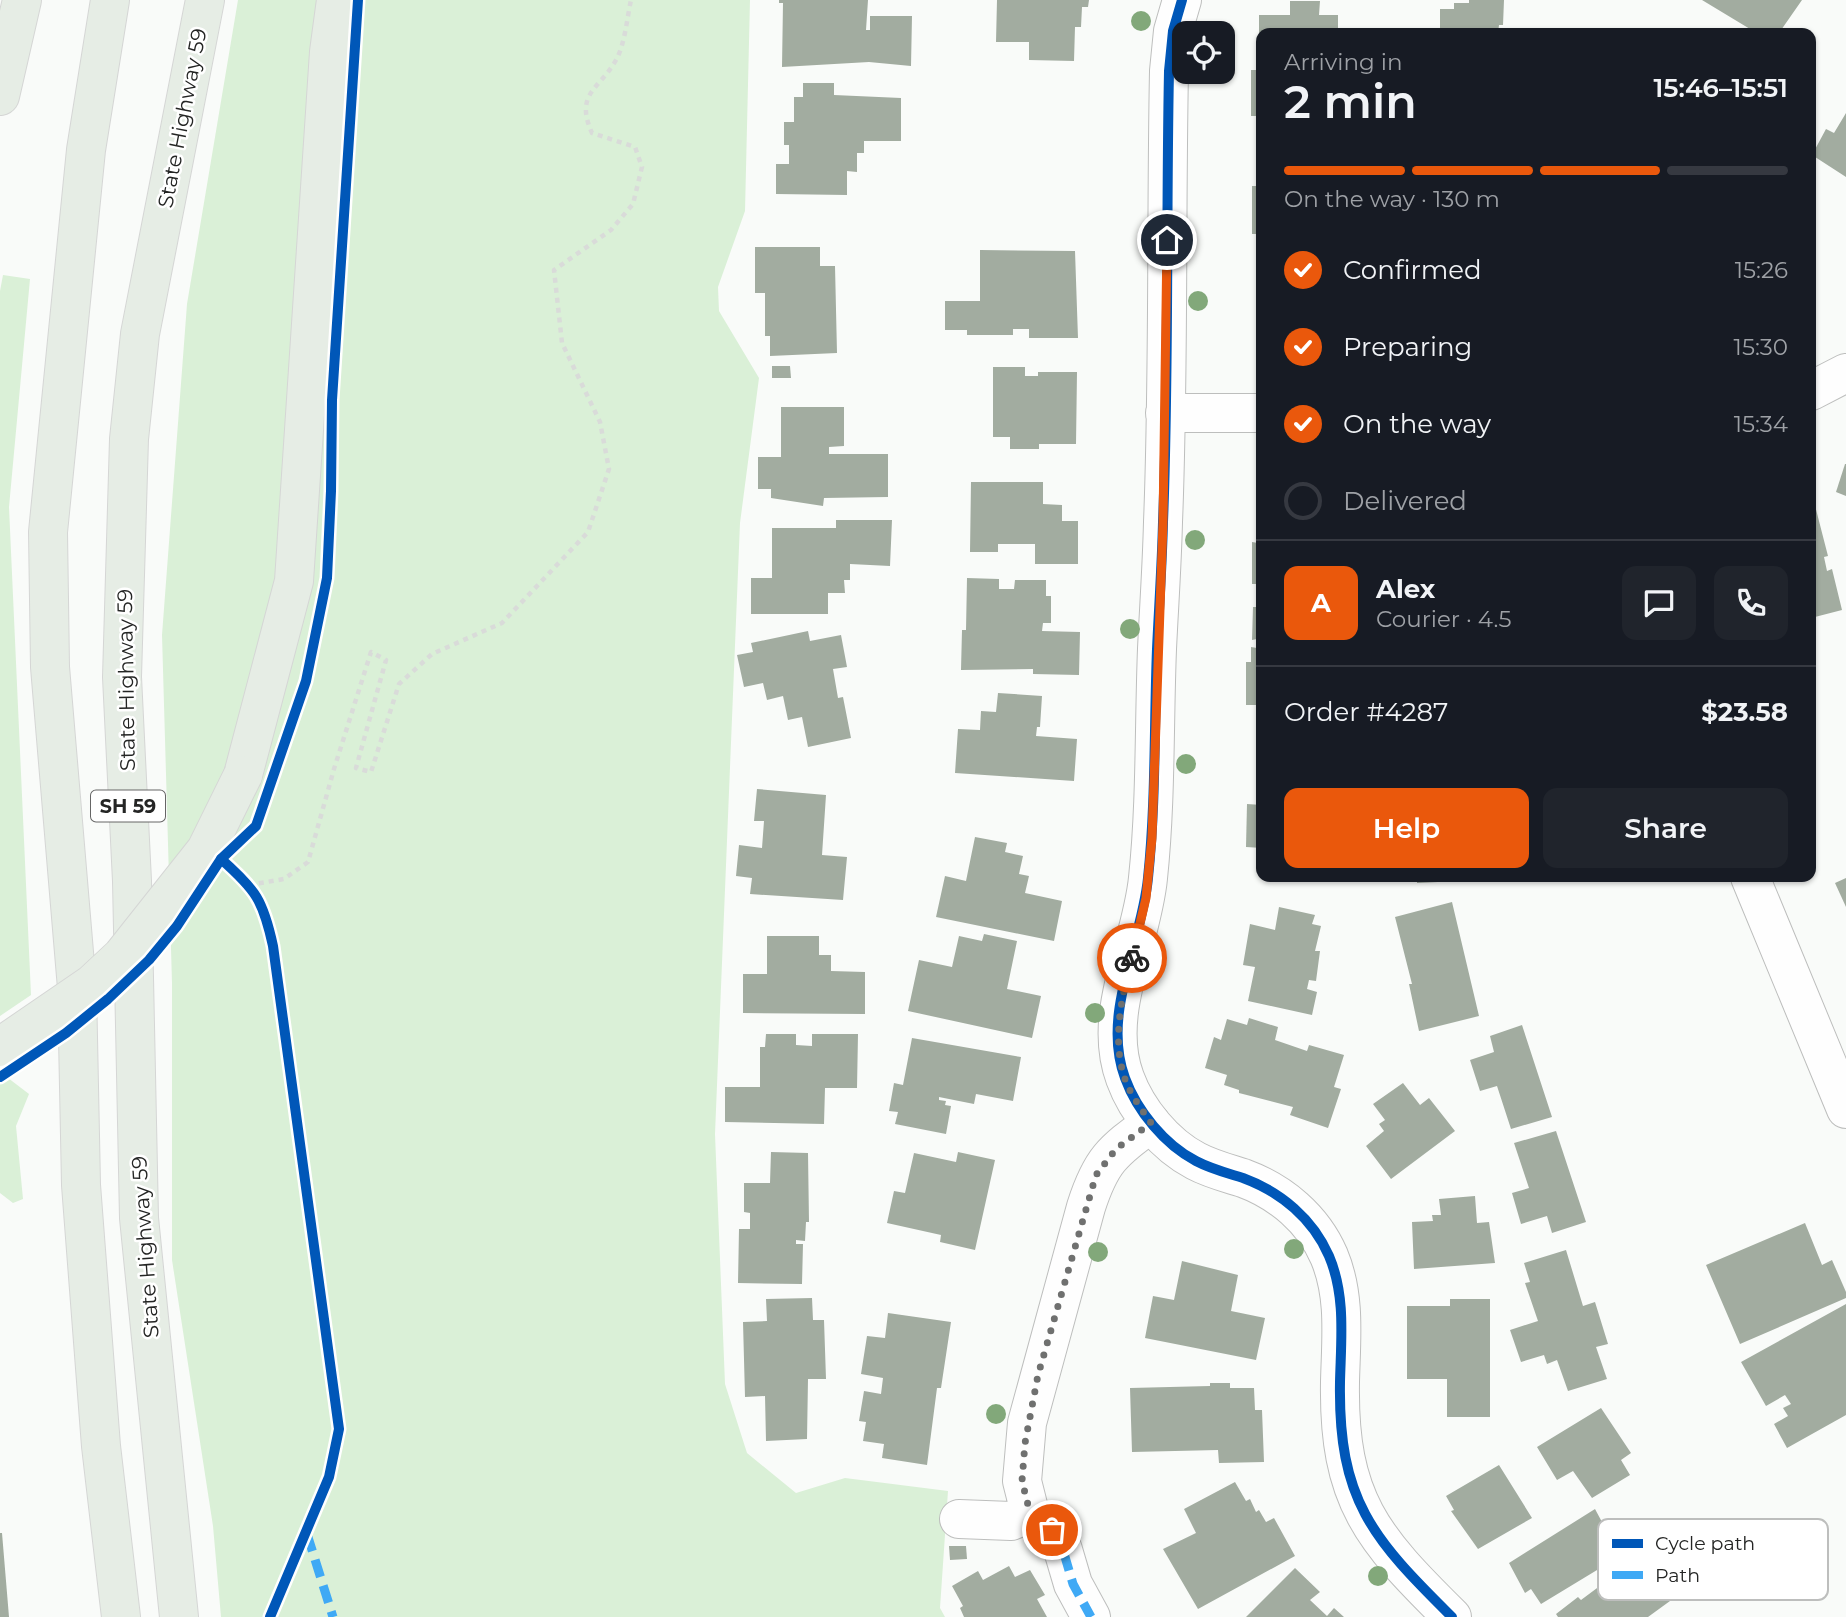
<!DOCTYPE html>
<html lang="en">
<head>
<meta charset="utf-8">
<style>
	body { margin:0; font-family:Montserrat,sans-serif; background:#20242c; color:#f1f3f6; height:100vh; display:flex; flex-direction:column; font-size:26px; white-space:nowrap }
	* { box-sizing:border-box; margin:0 }
	p { font-size:23px; color:#9ea1a6 }
	.icon { flex:none; width:38px; height:38px; fill:none; stroke:currentColor; stroke-width:2; stroke-linecap:round; stroke-linejoin:round }
	.map { position:relative; flex:1; overflow:hidden }
	.side { position:absolute; left:1256px; top:28px; width:560px; height:854px; display:flex; flex-direction:column; background:#171b24; border-radius:14px; box-shadow:0 2px 5px #0004 }
	.side>* { flex:none }
	.controls { position:absolute; left:1172px; top:21px; display:grid; gap:14px }
	.controls a { display:grid; place-items:center; width:63px; height:63px; border-radius:14px; background:#171b24; box-shadow:0 2px 5px #0004; font-size:35px }
	.pin { position:absolute; display:grid; place-items:center; width:60px; height:60px; color:#fff; margin:-30px; border:4px solid #fff; border-radius:50%; box-shadow:0 2px 7px #0007 }
	.courier { position:absolute; display:grid; place-items:center; width:70px; height:70px; margin:-35px; border:5px solid #ea580c; border-radius:50%; background:#fff; color:#222; box-shadow:0 2px 9px #0007 }
	.overview em { font-style:normal; font-weight:600 }
	.overview div { display:flex; flex-direction:column-reverse }
	.overview { display:flex; align-items:center; justify-content:space-between; height:119px; padding:0 28px }
	h1 { font-size:46px; font-weight:600; line-height:52px }
	.bar { display:grid; grid-template-columns:repeat(4,1fr); gap:10px 7px; align-content:center; height:84px; padding:0 28px }
	.bar i { height:9px; border-radius:5px; background:#363941 }
	.bar .selected { background:#ea580c }
	.bar p { grid-column:span 4 }
	.line { display:flex; align-items:center; gap:18px; padding:0 28px; border-top:2px solid #363941 }
	.line div { flex:1 }
	.round { display:grid; place-items:center; flex:none; width:74px; height:74px; border-radius:14px; background:#20242c }
	ol { padding:0 28px; list-style:none }
	li { display:flex; align-items:center; gap:21px; height:77px }
	li p { margin-inline-start:auto }
	li .icon { padding:7px; border-radius:50%; background:#ea580c; color:#fff; stroke-width:4 }
	li:last-child { color:#9ea1a6 }
	li i { width:38px; height:38px; border:4px solid #363941; border-radius:50% }
	.primary-button { display:flex; gap:14px; margin-top:auto; padding:14px 28px }
	.primary-button a { flex:1; height:80px; border-radius:14px; background:#ea580c; color:#fff; font-size:28px; font-weight:600; line-height:80px; text-align:center }
	.primary-button a+a { background:#20242c; color:#f1f3f6 }
	.map>svg:first-child { display:block }
	.green { fill:#daf0d7 }
	.building { fill:#a2aca0 }
	.lines { fill:none; stroke-linecap:round; stroke-linejoin:round }
	.minor-casing { stroke:#bdbebd; stroke-width:40 }
	.primary-casing { stroke:#d5d6d5; stroke-width:40 }
	.path { stroke:#d9dbd9; stroke-width:4.5; stroke-dasharray:5 5; stroke-linecap:butt }
	.minor { stroke:#fefefe; stroke-width:38 }
	.primary { stroke:#e6ede5; stroke-width:38 }
	.primary-bridge-casing { stroke:#d5d6d5; stroke-width:40; stroke-linecap:butt }
	.primary-bridge { stroke:#e6ede5; stroke-width:38 }
	.quiet { stroke:#3fa9f5; stroke-width:9; stroke-dasharray:18 9; stroke-linecap:butt }
	.cycleway-casing { stroke:#fff; stroke-width:15 }
	.cycleway { stroke:#0057b8; stroke-width:10 }
	.tree { fill:#82a87a }
	.done { stroke:#6f706f; stroke-width:7; stroke-dasharray:0 12.6 }
	.route { stroke:#ea580c; stroke-width:9 }
	.labels { text-anchor:middle; dominant-baseline:central; stroke-width:5; stroke-linejoin:round; paint-order:stroke }
	.shield { fill:#fff; stroke:#666; stroke-width:2 }
	.shield-label { font-size:19px; font-weight:bold; fill:#242524 }
	.street-label { font-size:21px; fill:#242524; stroke:#fff }
	.key { fill:#fff; stroke:#bdbebd; stroke-width:2 }
	.key-label { font-size:19px; fill:#242524 }
</style>
</head>
<body>
<div class="map">
<svg width="1846" height="1617" viewBox="0 0 1846 1617">
	<rect width="100%" height="100%" fill="#f9fbf9"/>
	<g class="green">
		<polygon points="238,0 750,0 745,211 718,287 719,311 759,378 740,523 715,1134 725,1384 747,1453 796,1493 845,1478 948,1491 940,1608 945,1617 221,1617 213,1526 172,1260 172,983 162,635 187,304"/>
		<polygon points="3,275 30,279 9,507 31,995 0,1016 0,291"/>
		<polygon points="8,1078 29,1094 16,1126 23,1199 13,1203 0,1193 0,1082"/>
	</g>
	<g class="building">
		<polygon points="779,0 868,0 866,30 870,30 870,16 912,16 911,66 869,62 782,67 783,3 779,3"/>
		<polygon points="997,0 1089,0 1088,7 1082,7 1081,27 1075,27 1074,61 1029,60 1029,42 996,42"/>
		<polygon points="1469,0 1504,0 1503,25 1499,25 1498,33 1418,33 1418,28 1440,28 1440,9 1454,9 1454,3 1469,3"/>
		<polygon points="1702,0 1802,0 1779,33 1747,33 1750,29"/>
		<polygon points="1290,1 1320,1 1319,15 1338,15 1338,33 1259,33 1259,15 1290,15"/>
		<rect x="1251" y="70" width="11" height="46"/>
		<polygon points="803,83 834,83 834,95 901,98 901,141 864,141 864,153 857,153 857,172 847,171 847,195 776,194 776,164 789,164 789,145 784,145 784,122 794,122 794,97 803,97"/>
		<polygon points="1846,113 1846,177 1812,155 1826,129 1834,133"/>
		<rect x="1252" y="186" width="10" height="48"/>
		<polygon points="755,247 820,247 820,266 835,266 837,353 770,356 770,336 765,336 765,293 755,293"/>
		<polygon points="980,250 1075,251 1078,338 1029,338 1029,329 1013,329 1013,335 967,335 967,330 945,330 945,301 980,301"/>
		<polygon points="772,366 790,366 791,378 772,378"/>
		<polygon points="993,367 1025,367 1025,376 1038,376 1038,372 1077,372 1076,444 1039,444 1039,449 1010,449 1010,437 993,437"/>
		<polygon points="781,407 844,407 844,446 829,447 829,454 888,454 888,497 824,498 823,506 771,498 771,489 758,489 758,457 781,457"/>
		<polygon points="1845,464 1846,464 1846,496 1836,492"/>
		<polygon points="971,482 1043,482 1043,504 1062,505 1062,521 1078,521 1078,564 1035,564 1035,544 998,544 998,552 970,552"/>
		<polygon points="1811,490 1828,556 1824,557 1827,571 1832,569 1842,610 1811,618"/>
		<polygon points="1257,511 1262,511 1262,584 1252,584 1252,542 1258,543"/>
		<polygon points="836,520 892,520 890,566 850,564 850,580 844,580 845,593 828,593 828,614 751,614 751,578 772,578 772,528 836,528"/>
		<polygon points="967,578 999,579 999,589 1014,589 1015,580 1046,580 1046,596 1051,596 1051,623 1043,623 1042,631 1080,632 1079,675 1033,674 1033,669 961,670 962,630 966,630"/>
		<polygon points="1258,603 1262,603 1262,705 1246,705 1246,662 1251,662 1251,647 1257,648 1257,639 1252,640 1253,607 1258,607"/>
		<polygon points="808,631 810,641 841,635 847,667 833,669 838,698 843,697 851,738 808,747 802,717 788,720 783,696 767,700 763,683 744,687 737,655 753,652 751,643"/>
		<polygon points="998,693 1042,696 1040,727 1037,727 1036,736 1077,739 1074,781 955,773 958,729 980,730 981,711 996,712"/>
		<polygon points="757,789 826,795 822,855 847,857 843,900 750,894 752,878 736,876 739,845 762,848 764,821 754,821"/>
		<polygon points="1247,804 1262,805 1262,848 1246,847"/>
		<polygon points="975,837 1007,843 1005,852 1023,856 1019,874 1029,876 1025,893 1062,901 1054,941 936,917 945,876 966,881"/>
		<polygon points="1417,877 1459,877 1459,881 1417,883"/>
		<polygon points="1846,878 1846,907 1835,883"/>
		<polygon points="1452,902 1479,1016 1419,1031 1409,984 1412,984 1395,917"/>
		<polygon points="1279,907 1315,915 1312,924 1321,926 1315,951 1320,951 1316,981 1309,980 1307,989 1317,992 1312,1015 1248,1001 1255,967 1243,965 1250,924 1275,930"/>
		<polygon points="984,934 1017,941 1007,989 1041,996 1032,1038 908,1011 919,960 952,967 959,936 982,941"/>
		<polygon points="767,936 819,936 819,955 831,955 831,971 865,972 865,1014 743,1013 743,974 767,974"/>
		<polygon points="1249,1018 1278,1027 1275,1040 1307,1051 1309,1045 1344,1055 1334,1087 1341,1089 1328,1128 1290,1115 1293,1107 1239,1093 1239,1090 1224,1085 1227,1075 1205,1068 1214,1037 1221,1040 1227,1019 1247,1025"/>
		<polygon points="1522,1025 1552,1117 1511,1129 1497,1086 1480,1091 1470,1060 1494,1052 1490,1036"/>
		<polygon points="766,1034 796,1034 796,1045 812,1046 812,1034 858,1034 857,1088 825,1088 824,1124 725,1122 725,1087 760,1087 760,1047 765,1047"/>
		<polygon points="912,1038 1021,1057 1013,1101 976,1094 974,1104 939,1097 939,1100 946,1101 945,1105 951,1106 946,1134 895,1124 898,1112 889,1111 894,1083 903,1085"/>
		<polygon points="1403,1083 1420,1105 1429,1098 1455,1131 1391,1179 1366,1146 1384,1131 1379,1124 1385,1120 1373,1104"/>
		<polygon points="1556,1131 1586,1222 1552,1233 1547,1216 1521,1224 1512,1193 1529,1188 1514,1143"/>
		<polygon points="771,1152 808,1153 809,1222 806,1222 805,1241 796,1240 796,1244 803,1244 802,1284 738,1283 739,1229 750,1229 750,1213 744,1212 744,1183 770,1183"/>
		<polygon points="958,1152 995,1160 975,1250 940,1242 941,1235 887,1223 894,1191 905,1193 914,1153 956,1162"/>
		<polygon points="1475,1196 1477,1223 1489,1222 1495,1263 1414,1269 1412,1222 1433,1221 1432,1215 1441,1215 1439,1199"/>
		<polygon points="1805,1223 1822,1265 1832,1260 1846,1292 1846,1298 1740,1344 1706,1265"/>
		<polygon points="1566,1250 1583,1306 1595,1302 1608,1344 1596,1347 1607,1379 1568,1391 1557,1360 1547,1364 1544,1355 1521,1362 1510,1330 1538,1321 1525,1283 1530,1282 1524,1263"/>
		<polygon points="1182,1261 1238,1275 1231,1311 1265,1318 1256,1360 1145,1338 1153,1296 1174,1300"/>
		<polygon points="812,1298 813,1320 824,1320 826,1379 808,1379 807,1439 766,1441 765,1396 745,1397 743,1322 767,1321 766,1299"/>
		<polygon points="1450,1299 1490,1299 1490,1417 1447,1417 1447,1379 1407,1379 1407,1306 1450,1306"/>
		<polygon points="1846,1304 1846,1415 1787,1448 1774,1424 1788,1416 1783,1408 1791,1404 1785,1395 1766,1406 1741,1362"/>
		<polygon points="888,1313 951,1322 941,1388 937,1388 927,1465 882,1458 884,1444 863,1441 866,1422 859,1421 864,1391 881,1394 883,1378 861,1374 867,1336 885,1338"/>
		<polygon points="1210,1383 1230,1383 1230,1388 1254,1388 1255,1410 1262,1410 1264,1462 1219,1463 1218,1450 1132,1452 1130,1388 1210,1386"/>
		<polygon points="1601,1408 1631,1453 1621,1460 1630,1475 1592,1498 1573,1471 1557,1480 1537,1447"/>
		<polygon points="1499,1465 1532,1518 1478,1549 1451,1511 1454,1510 1446,1496"/>
		<polygon points="1235,1482 1246,1501 1250,1499 1256,1512 1259,1510 1266,1522 1274,1518 1295,1556 1198,1609 1163,1549 1196,1533 1184,1509"/>
		<polygon points="1595,1509 1609,1535 1623,1527 1635,1547 1541,1604 1531,1589 1525,1593 1509,1563"/>
		<polygon points="0,1533 2,1533 9,1617 0,1617"/>
		<polygon points="949,1546 966,1546 967,1559 950,1560"/>
		<polygon points="1640,1556 1655,1575 1664,1569 1681,1593 1648,1617 1558,1617 1556,1614 1578,1597 1581,1600"/>
		<polygon points="1009,1566 1015,1577 1030,1570 1045,1595 1037,1599 1047,1617 964,1617 960,1608 963,1606 952,1586 978,1571 983,1580"/>
		<polygon points="1295,1568 1320,1592 1310,1600 1327,1616 1334,1608 1344,1617 1246,1617"/>
	</g>
	<g class="lines">
		<defs>
			<g id="minor">
				<path d="M1182,0L1173,31L1169,71C1166,221 1169,372 1163,522C1162,564 1159,607 1157,649C1154,725 1156,802 1148,878C1142,942 1101,1014 1125,1078C1137,1111 1165,1145 1196,1161C1211,1169 1227,1173 1243,1178C1281,1192 1313,1219 1329,1256C1346,1296 1341,1339 1340,1382C1338,1500 1372,1538 1452,1617"/>
				<polyline points="1811,391 1846,373"/>
				<polyline points="1165,413 1262,413"/>
				<polyline points="1750,877 1846,1109"/>
				<polyline points="1030,1513 1052,1530 1063,1550 1073,1584 1091,1617"/>
				<path d="M959,1519L1011,1521L1030,1513L1022,1481L1027,1423L1086,1207C1101,1160 1112,1152 1151,1123"/>
			</g>
			<g id="primary">
				<polyline points="110,0 86,150 48,532 50,667 77,988 81,1185 101,1446 121,1617"/>
				<polyline points="0,96 22,0"/>
				<polyline points="243,775 294,581 329,52 336,0"/>
				<polyline points="179,1617 139,1218 132,881 122,677 129,439 140,334 205,0"/>
			</g>
		</defs>
		<use href="#minor" class="minor-casing"/>
		<use href="#primary" class="primary-casing"/>
		<path class="path" d="M249,885L284,879L308,862L334,769L371,652L386,660L356,768L371,772L399,684L432,654L502,623L588,532L609,469L600,422L562,343L554,270L611,230L633,204L642,167L635,147L592,133C574,93 600,89 616,60C625,44 627,18 631,0"/>
		<use href="#minor" class="minor"/>
		<use href="#primary" class="primary"/>
		<defs>
			<polyline id="primary-bridge" points="0,1047 92,984 122,956 206,850 243,775"/>
		</defs>
		<use href="#primary-bridge" class="primary-bridge-casing"/>
		<use href="#primary-bridge" class="primary-bridge"/>
		<g class="quiet">
			<polyline points="1030,1513 1052,1530 1063,1550 1073,1584 1091,1617"/>
			<polyline points="307,1534 333,1617"/>
		</g>
		<defs>
			<g id="cycleway">
				<path d="M1182,0L1173,31L1169,71C1166,221 1169,372 1163,522C1162,564 1159,607 1157,649C1154,725 1156,802 1148,878C1142,942 1101,1014 1125,1078C1137,1111 1165,1145 1196,1161C1211,1169 1227,1173 1243,1178C1281,1192 1313,1219 1329,1256C1346,1296 1341,1339 1340,1382C1338,1500 1372,1538 1452,1617"/>
				<path d="M221,859C256,890 263,900 273,946L339,1429L329,1477L270,1617"/>
				<polyline points="0,1077 66,1033 108,999 149,960 177,926 221,859 256,826 306,681 327,578 331,491 332,400 358,0"/>
			</g>
		</defs>
		<use href="#cycleway" class="cycleway-casing"/>
		<use href="#cycleway" class="cycleway"/>
	</g>
	<g class="tree">
		<circle cx="1141" cy="21" r="10"/>
		<circle cx="1198" cy="301" r="10"/>
		<circle cx="1195" cy="540" r="10"/>
		<circle cx="1130" cy="629" r="10"/>
		<circle cx="1186" cy="764" r="10"/>
		<circle cx="1095" cy="1013" r="10"/>
		<circle cx="1294" cy="1249" r="10"/>
		<circle cx="1098" cy="1252" r="10"/>
		<circle cx="996" cy="1414" r="10"/>
		<circle cx="1378" cy="1576" r="10"/>
	</g>
	<g class="lines">
		<path class="done" d="M1052,1530L1030,1513L1022,1481L1025,1443L1038,1375L1096,1175L1116,1149L1151,1123C1141,1108 1129,1093 1124,1076C1112,1038 1122,995 1132,958"/>
		<polyline class="route" points="1132,958 1146,898 1152,838 1163,523 1167,240"/>
	</g>
	<g class="labels">
		<rect class="shield" x="91" y="790.5" width="74" height="31" rx="5"/>
		<g class="shield-label">
			<text x="128" y="806">SH 59</text>
		</g>
		<g class="street-label">
			<text transform="translate(182 118) rotate(-79)">State Highway 59</text>
			<text transform="translate(126 680) rotate(-91)">State Highway 59</text>
			<text transform="translate(145 1247) rotate(-94)">State Highway 59</text>
		</g>
	</g>
	<rect x="1598" y="1519" width="230" height="81" rx="10" class="key"/>
	<rect x="1612" y="1539" width="31" height="9" fill="#0057b8"/>
	<rect x="1612" y="1571" width="31" height="8" fill="#3fa9f5"/>
	<g class="key-label">
		<text x="1655" y="1550">Cycle path</text>
		<text x="1655" y="1582">Path</text>
	</g>
</svg>
<div class="controls">
<a><svg class="icon" aria-label="locate" viewBox="0 0 24 24"><circle cx="12" cy="12" r="6"/><path d="M12 2v4M12 18v4M2 12h4M18 12h4"/></svg></a>
</div>
<div class="pin" style="left:1052px;top:1530px;background:#ea580c"><svg class="icon" aria-label="bag" viewBox="0 0 24 24"><path d="M5 8h14l-1 12H6zM9 8a3 3 0 0 1 6 0"/></svg></div>
<div class="pin" style="left:1167px;top:240px;background:#1f2937"><svg class="icon" aria-label="home" viewBox="0 0 24 24"><path d="M3 11l9-7 9 7M6 9v11h12V9"/></svg></div>
<div class="courier" style="left:1132px;top:958px"><svg class="icon" aria-label="bike" viewBox="0 0 24 24"><circle cx="6" cy="16" r="4"/><circle cx="18" cy="16" r="4"/><path d="M6 16l4-8h5l3 8M10 8l3 8H6M13 5h3"/></svg></div>
<section class="side">
<div class="overview"><div><h1>2 min</h1><p>Arriving in</p></div><em>15:46–15:51</em></div>
<div class="bar"><i class="selected"></i><i class="selected"></i><i class="selected"></i><i></i><p>On the way · 130 m</p></div>
<ol>
<li><svg class="icon" aria-label="check" viewBox="0 0 24 24"><path d="M5 12l5 5 9-10"/></svg>Confirmed<p>15:26</p></li>
<li><svg class="icon" aria-label="check" viewBox="0 0 24 24"><path d="M5 12l5 5 9-10"/></svg>Preparing<p>15:30</p></li>
<li><svg class="icon" aria-label="check" viewBox="0 0 24 24"><path d="M5 12l5 5 9-10"/></svg>On the way<p>15:34</p></li>
<li><i></i>Delivered</li>
</ol>
<div class="line" style="height:126px"><b class="round" style="background:#ea580c;color:#fff">A</b><div><b>Alex</b><p>Courier · 4.5</p></div><a class="round"><svg class="icon" aria-label="chat" viewBox="0 0 24 24"><path d="M4 5h16v11H9l-5 4z"/></svg></a><a class="round"><svg class="icon" aria-label="phone" viewBox="0 0 24 24"><path d="M5 4h4l2 5-3 2q2 4 5 5l2-3 5 2v4C11 20 4 13 5 4z"/></svg></a></div>
<div class="line" style="height:91px"><div>Order #4287</div><b>$23.58</b></div>
<div class="primary-button"><a>Help</a><a>Share</a></div>
</section>
</div>
</body>
</html>
